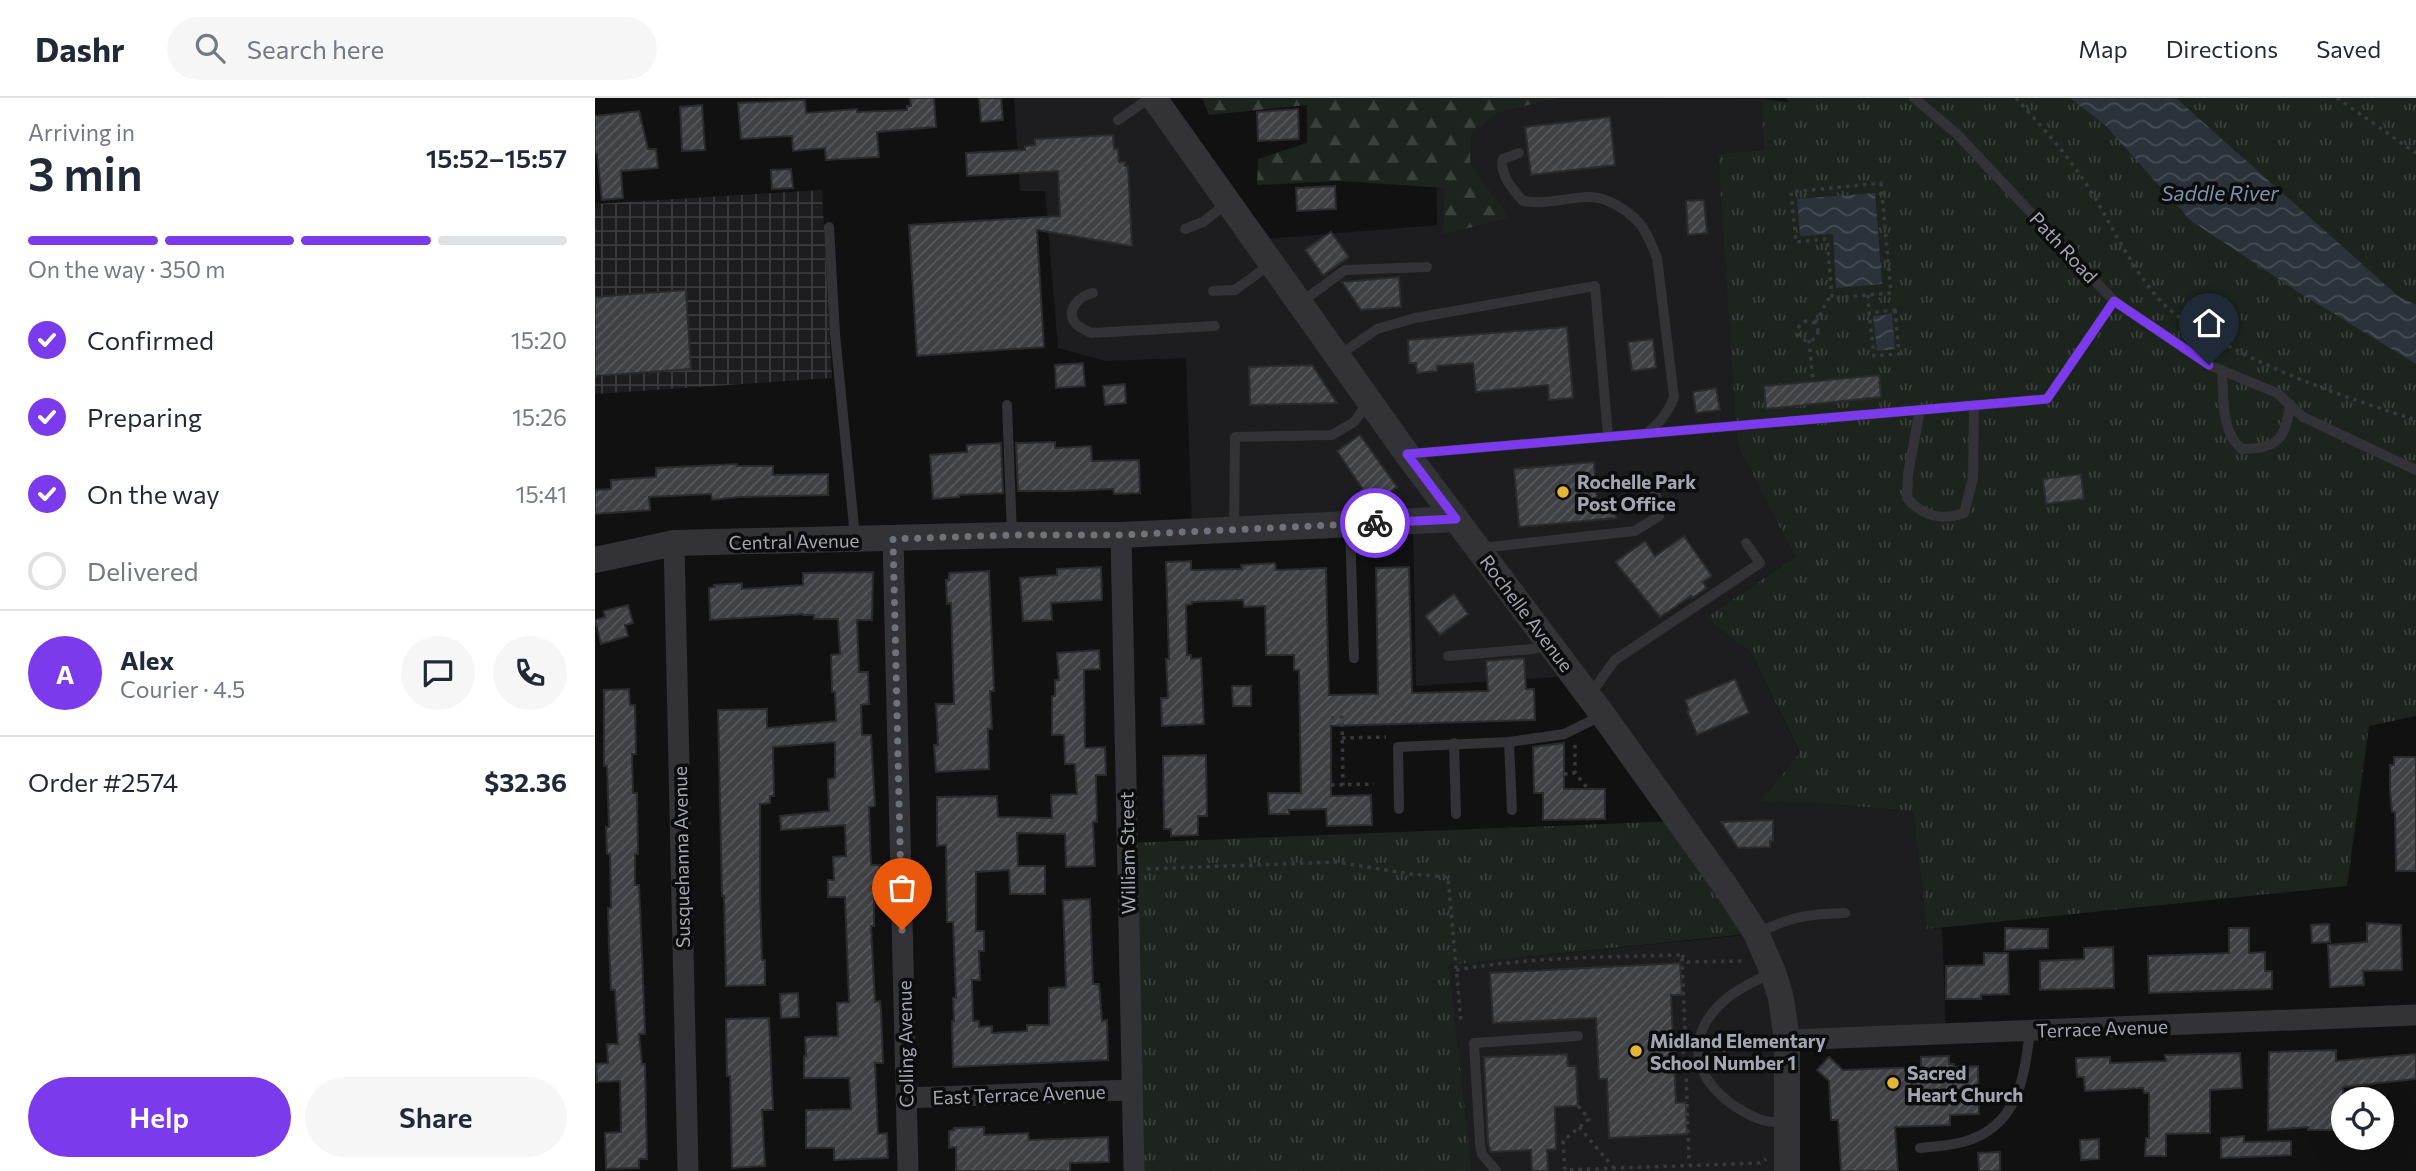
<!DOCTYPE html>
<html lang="en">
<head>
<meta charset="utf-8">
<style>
	body { margin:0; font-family:Commissioner,sans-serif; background:#f6f6f7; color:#1f2937; height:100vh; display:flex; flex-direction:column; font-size:26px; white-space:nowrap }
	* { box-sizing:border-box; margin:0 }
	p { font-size:23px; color:#747a83 }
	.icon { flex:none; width:38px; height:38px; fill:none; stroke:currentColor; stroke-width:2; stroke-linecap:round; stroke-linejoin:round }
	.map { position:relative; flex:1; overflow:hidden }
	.side { display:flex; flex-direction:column; background:#fff; width:595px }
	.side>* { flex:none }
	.tools { position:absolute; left:1736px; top:989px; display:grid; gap:14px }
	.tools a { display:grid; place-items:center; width:63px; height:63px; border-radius:50%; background:#fff; box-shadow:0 7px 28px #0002; font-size:35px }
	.pin { position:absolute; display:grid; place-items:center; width:60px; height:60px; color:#fff; margin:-72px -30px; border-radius:50% 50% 50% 0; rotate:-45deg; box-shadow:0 0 7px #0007 }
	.pin .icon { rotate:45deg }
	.courier { position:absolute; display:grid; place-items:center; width:70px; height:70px; margin:-35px; border:5px solid #7c3aed; border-radius:50%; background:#fff; color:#222; box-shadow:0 2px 9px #0007 }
	.headline em { font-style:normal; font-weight:600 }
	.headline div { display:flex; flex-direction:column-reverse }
	.headline { display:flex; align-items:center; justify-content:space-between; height:119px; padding:0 28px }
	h1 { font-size:46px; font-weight:600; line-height:52px }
	.bar { display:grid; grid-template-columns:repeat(4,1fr); gap:10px 7px; align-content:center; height:84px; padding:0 28px }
	.bar i { height:9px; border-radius:5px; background:#e0e1e3 }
	.bar .active { background:#7c3aed }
	.bar p { grid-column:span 4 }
	.line { display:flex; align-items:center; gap:18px; padding:0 28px; border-top:2px solid #e0e1e3 }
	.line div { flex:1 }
	.round { display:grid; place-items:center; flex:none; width:74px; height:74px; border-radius:37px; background:#f6f6f7 }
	ol { padding:0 28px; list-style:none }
	li { display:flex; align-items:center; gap:21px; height:77px }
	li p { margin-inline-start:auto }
	li .icon { padding:7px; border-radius:50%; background:#7c3aed; color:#fff; stroke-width:4 }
	li:last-child { color:#747a83 }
	li i { width:38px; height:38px; border:4px solid #e0e1e3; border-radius:50% }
	.primary-button { display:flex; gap:14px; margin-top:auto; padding:14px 28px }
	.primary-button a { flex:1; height:80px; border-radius:42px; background:#7c3aed; color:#fff; font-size:28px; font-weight:600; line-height:80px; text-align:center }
	.primary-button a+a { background:#f6f6f7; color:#1f2937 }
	header { display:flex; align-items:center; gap:42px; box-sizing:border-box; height:98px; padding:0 35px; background:#fff; border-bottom:2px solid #e0e1e3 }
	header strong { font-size:33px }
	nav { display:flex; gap:38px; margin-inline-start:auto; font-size:24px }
	.search { width:490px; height:63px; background:#f6f6f7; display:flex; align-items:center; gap:18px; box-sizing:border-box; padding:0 24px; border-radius:38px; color:#747a83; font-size:26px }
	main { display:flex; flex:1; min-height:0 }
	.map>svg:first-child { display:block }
	.built { fill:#1d1d1f }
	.industrial { fill:url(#industrial-grid) }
	.forest { fill:url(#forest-firs) }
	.park { fill:url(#park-tufts) }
	.water { fill:url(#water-waves) }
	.building { fill:url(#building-hatch); stroke:#2b2b2e; stroke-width:2 }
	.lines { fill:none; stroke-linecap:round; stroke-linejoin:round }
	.path { stroke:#38393d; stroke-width:3.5; stroke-dasharray:3.5 5; stroke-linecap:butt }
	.service { stroke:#323237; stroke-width:10 }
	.minor { stroke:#323237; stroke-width:21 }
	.tertiary { stroke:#323237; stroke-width:26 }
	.done { stroke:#70727a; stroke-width:7; stroke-dasharray:0 12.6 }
	.route { stroke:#7c3aed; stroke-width:9 }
	.poi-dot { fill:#e3b638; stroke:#0c0c0d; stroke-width:2.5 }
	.labels { text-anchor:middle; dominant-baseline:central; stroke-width:7; stroke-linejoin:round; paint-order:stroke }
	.street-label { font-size:19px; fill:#a3a6b2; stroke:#0c0c0d }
	.poi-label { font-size:19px; font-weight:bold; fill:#a3a6b2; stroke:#0c0c0d; text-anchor:start }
	.water-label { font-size:21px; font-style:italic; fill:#7c91ab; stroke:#0c0c0d }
</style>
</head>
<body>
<header>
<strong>Dashr</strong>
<div class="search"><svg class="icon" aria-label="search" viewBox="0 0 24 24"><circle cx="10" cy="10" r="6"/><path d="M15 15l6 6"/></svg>Search here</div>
<nav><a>Map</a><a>Directions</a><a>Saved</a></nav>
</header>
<main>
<section class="side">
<div class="headline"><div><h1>3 min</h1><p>Arriving in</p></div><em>15:52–15:57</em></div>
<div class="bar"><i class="active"></i><i class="active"></i><i class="active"></i><i></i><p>On the way · 350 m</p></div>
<ol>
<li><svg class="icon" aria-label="check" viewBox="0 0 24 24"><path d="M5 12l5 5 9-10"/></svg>Confirmed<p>15:20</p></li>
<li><svg class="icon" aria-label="check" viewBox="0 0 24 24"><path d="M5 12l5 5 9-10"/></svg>Preparing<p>15:26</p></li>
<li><svg class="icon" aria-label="check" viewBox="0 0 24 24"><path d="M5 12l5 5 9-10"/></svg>On the way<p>15:41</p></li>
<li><i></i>Delivered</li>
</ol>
<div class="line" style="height:126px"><b class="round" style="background:#7c3aed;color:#fff">A</b><div><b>Alex</b><p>Courier · 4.5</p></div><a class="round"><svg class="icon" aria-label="chat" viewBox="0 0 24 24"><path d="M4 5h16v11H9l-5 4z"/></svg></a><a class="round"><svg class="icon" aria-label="phone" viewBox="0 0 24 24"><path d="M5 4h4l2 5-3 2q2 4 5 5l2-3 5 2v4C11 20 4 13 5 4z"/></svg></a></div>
<div class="line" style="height:91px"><div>Order #2574</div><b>$32.36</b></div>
<div class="primary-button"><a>Help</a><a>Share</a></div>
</section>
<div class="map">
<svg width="1821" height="1073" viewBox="0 0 1821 1073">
	<defs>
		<pattern id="industrial-grid" width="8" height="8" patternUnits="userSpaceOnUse" patternTransform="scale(1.75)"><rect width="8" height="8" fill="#1d1d1f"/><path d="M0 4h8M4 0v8" fill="none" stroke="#3b3b3d"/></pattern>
		<pattern id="forest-firs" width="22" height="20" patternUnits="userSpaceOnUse" patternTransform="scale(1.75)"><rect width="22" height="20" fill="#1d241e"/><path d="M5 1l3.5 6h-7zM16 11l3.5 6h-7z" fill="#3b413c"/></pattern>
		<pattern id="park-tufts" width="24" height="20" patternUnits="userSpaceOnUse" patternTransform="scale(1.75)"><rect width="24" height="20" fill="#1d241e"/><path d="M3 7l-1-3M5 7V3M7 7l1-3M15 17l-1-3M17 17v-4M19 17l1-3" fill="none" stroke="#3b413c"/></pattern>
		<pattern id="water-waves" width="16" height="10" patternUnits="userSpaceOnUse" patternTransform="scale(1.75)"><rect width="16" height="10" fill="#2b3239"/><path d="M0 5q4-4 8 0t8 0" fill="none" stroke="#474d53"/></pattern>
		<pattern id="building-hatch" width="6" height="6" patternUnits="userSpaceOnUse" patternTransform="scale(1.75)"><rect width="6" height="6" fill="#404145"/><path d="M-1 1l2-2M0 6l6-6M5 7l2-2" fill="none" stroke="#58595d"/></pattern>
	</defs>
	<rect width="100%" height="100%" fill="#111112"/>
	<polygon class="built" points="419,0 559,0 661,142 842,127 840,0 1166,1 1169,52 1123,56 1142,344 1200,459 1111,520 1157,556 1205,656 1166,704 1222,705 1318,713 1332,831 1347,830 1351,936 1192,942 1192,1073 877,1073 852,867 1160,836 979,578 821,588 818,423 597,434 591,260 511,263 463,250 450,93 425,93"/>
	<polygon class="industrial" points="227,92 237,280 0,296 0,106"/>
	<polygon class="forest" points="607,0 963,0 903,14 876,36 875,66 914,120 848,136 850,90 747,83 662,87 663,61 712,45 712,7 614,17"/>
	<g class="park">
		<polygon points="1191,0 1821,0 1821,618 1774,628 1752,788 1332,831 1318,713 1222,705 1165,704 1205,655 1157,556 1111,520 1200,459 1142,345 1123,56 1169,52 1166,1 1194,4"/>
		<polygon points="1084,723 1161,835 853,867 877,1073 538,1073 532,745"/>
	</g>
	<g class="water">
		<polygon points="1475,0 1581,0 1803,198 1821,207 1821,266 1700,192 1595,122 1510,27"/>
		<polygon points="1280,95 1287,186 1241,190 1238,136 1205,138 1202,101"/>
		<polygon points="1297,216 1300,251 1282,253 1278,218"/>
	</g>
	<g class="building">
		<polygon points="315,0 339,0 341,29 282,34 284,59 231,62 230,50 198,53 197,38 146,41 143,5 210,2 211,15 262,11 262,14 312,12 312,8 316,8"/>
		<polygon points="384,0 406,0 408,22 386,24"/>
		<polygon points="107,7 110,52 87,53 85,9"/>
		<polygon points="703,11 704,41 663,43 662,14"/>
		<polygon points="44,13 53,51 61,51 63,70 26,73 28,100 7,102 2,56 0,56 0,18"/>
		<polygon points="1015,19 1020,67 936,77 930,29"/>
		<polygon points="518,37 519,51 523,51 524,64 530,64 530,68 533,68 537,148 442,132 449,249 322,258 314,127 465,118 463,73 372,78 371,55 430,52 430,48 440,47 440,41"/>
		<polygon points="196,71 198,90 177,91 176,72"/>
		<polygon points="740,88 741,111 702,113 701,90"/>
		<polygon points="1109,102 1112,135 1093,137 1091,103"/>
		<polygon points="736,134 754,159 728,177 710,152"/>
		<polygon points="804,179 806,209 766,212 747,184"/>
		<polygon points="91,192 96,271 0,278 0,199"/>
		<polygon points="972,229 978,300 954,302 953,287 881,294 878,265 842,268 842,273 822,275 821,265 814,265 813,242"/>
		<polygon points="1058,241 1061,270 1037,273 1033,244"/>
		<polygon points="488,265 490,288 461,290 460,267"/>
		<polygon points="717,267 742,305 655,307 654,269"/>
		<polygon points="1284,277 1286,299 1171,311 1169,288"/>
		<polygon points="530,286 531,305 510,307 508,288"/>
		<polygon points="1121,290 1125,312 1101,315 1098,294"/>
		<polygon points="765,337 802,389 789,399 786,394 775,402 742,353"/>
		<polygon points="460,344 460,350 496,348 497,363 544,362 545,395 519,396 518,391 474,393 423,393 421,345"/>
		<polygon points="406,345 408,395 364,397 364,399 338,401 335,357 372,354 372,347"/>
		<polygon points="999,364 1002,401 1019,400 1021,420 924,429 919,371"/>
		<polygon points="142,366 142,368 178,368 178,377 233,376 233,397 144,399 117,402 116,396 54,399 55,412 0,416 0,392 16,391 16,382 61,379 61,370"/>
		<polygon points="1486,376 1489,401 1451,406 1448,381"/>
		<polygon points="1089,438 1117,478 1108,484 1112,490 1097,500 1096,498 1065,519 1020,464 1050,443 1060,458"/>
		<polygon points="596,463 596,472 647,471 646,467 680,465 681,472 731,470 734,597 783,596 781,470 814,469 817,595 893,593 891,563 929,560 931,591 939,591 940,622 736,628 736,698 776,697 777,727 732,728 731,711 694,712 694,716 674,716 673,695 706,695 704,572 699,572 699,557 671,557 670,508 649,509 648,502 597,504 597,506 591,507 592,557 596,557 596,561 606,560 609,626 567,628 566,600 573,600 571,561 574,561 571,464"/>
		<polygon points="506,469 507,502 456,505 457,522 428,523 425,480 462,477 462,471"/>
		<polygon points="394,473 399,593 395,593 397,631 393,631 394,671 341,674 339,647 343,647 341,606 359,606 356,505 352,506 351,482 354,482 354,475"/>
		<polygon points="278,474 277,522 262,522 264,574 273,574 274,606 266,607 267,637 276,637 280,708 274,709 276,767 285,767 286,797 279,798 279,828 276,828 280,904 285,903 286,913 288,965 280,965 283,1036 292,1035 293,1060 239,1062 239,1050 211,1050 211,1012 256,1011 254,980 209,980 209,958 211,958 210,939 243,938 242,905 254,904 250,799 233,799 233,782 239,782 238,759 251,758 250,727 186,732 185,718 234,713 233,681 240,680 240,644 178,649 179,698 175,698 175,705 165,706 165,797 167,862 170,862 170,887 131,888 129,798 127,798 123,612 172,611 172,630 241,623 240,594 237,594 236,557 245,556 243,521 219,521 219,517 208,517 208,516 115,522 114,490 120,489 119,487 147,485 147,491 208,487 208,475"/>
		<polygon points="859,496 873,516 845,537 830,518"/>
		<polygon points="33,507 38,525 30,527 33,538 6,546 0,522 10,519 9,513"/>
		<polygon points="504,552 505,571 489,572 490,650 510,649 511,677 501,677 502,724 498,724 500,768 471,769 470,736 422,735 423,768 450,768 450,796 415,796 414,772 381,774 381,833 389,833 389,853 384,853 385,882 377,882 378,923 384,923 384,929 397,928 397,935 432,933 432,927 454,927 454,890 471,889 468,802 495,801 498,886 504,886 507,923 512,922 513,962 358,969 357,923 359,923 358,900 361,900 358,824 352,824 351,747 342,748 342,699 402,698 403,719 457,720 456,697 482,696 480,666 470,666 469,637 457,637 457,598 460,598 460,582 464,582 462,555"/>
		<polygon points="1140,581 1154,615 1102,637 1092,613 1094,612 1090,602"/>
		<polygon points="637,588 656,588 656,608 638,608"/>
		<polygon points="34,591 35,607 40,607 41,656 37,656 38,695 42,695 43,756 40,756 40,787 44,787 47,855 50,936 44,936 47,966 50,966 52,1061 44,1061 44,1070 11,1071 10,1035 26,1034 25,983 2,984 1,966 13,965 12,946 23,946 20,892 16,892 14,848 13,810 16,810 15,756 12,756 11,729 14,729 12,668 9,668 9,592"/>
		<polygon points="969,645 969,691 1010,691 1010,721 948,722 948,695 939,695 938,649"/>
		<polygon points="611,657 612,718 603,718 603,737 576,738 576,731 569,731 568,658"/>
		<polygon points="1799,659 1821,659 1821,773 1801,773 1800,714 1797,714 1795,693 1795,667 1799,667"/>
		<polygon points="1178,722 1178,743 1175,743 1175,749 1143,750 1126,724"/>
		<polygon points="1772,825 1806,827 1807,872 1768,873 1769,887 1735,889 1733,847 1772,844"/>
		<polygon points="1734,826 1735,844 1717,845 1716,827"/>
		<polygon points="1410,830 1453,831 1453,850 1410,852"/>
		<polygon points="1634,830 1654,830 1654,855 1670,854 1670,873 1677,873 1677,891 1554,895 1553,858 1634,855"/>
		<polygon points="1518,849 1519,890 1445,892 1445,863 1489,861 1489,850"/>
		<polygon points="1389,855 1413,855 1414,896 1386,897 1386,901 1351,901 1351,868 1389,867"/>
		<polygon points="1085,865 1087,897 1076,897 1081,1005 1091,1004 1092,1036 1014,1040 1012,981 1004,981 1001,920 898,925 895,875"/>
		<polygon points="203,895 204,919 186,920 185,896"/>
		<polygon points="174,920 178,1012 167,1012 170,1068 137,1070 135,978 132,978 131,921"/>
		<polygon points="1741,952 1741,963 1821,956 1821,981 1748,989 1748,1032 1713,1032 1713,1029 1673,1032 1674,954"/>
		<polygon points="1645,955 1647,990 1615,992 1615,1035 1571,1036 1571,1058 1550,1058 1551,1040 1554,1040 1554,995 1549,995 1548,990 1490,993 1489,979 1482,979 1481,960 1515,959 1515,965 1571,963 1570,957"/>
		<polygon points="972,956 973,968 981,968 983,1008 960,1009 961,1051 952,1052 953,1073 937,1073 936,1052 896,1054 893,1045 889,959"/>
		<polygon points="1354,958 1354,966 1359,966 1359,969 1383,968 1384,1016 1355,1017 1355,1027 1300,1029 1303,1073 1246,1073 1243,1022 1236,1022 1234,983 1222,972 1234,959 1248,972 1326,969 1326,959"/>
		<polygon points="389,1029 389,1037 433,1035 434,1042 513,1039 514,1064 475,1065 475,1073 361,1073 361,1049 354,1050 354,1033 359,1032 359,1030"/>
		<polygon points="1649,1038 1649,1044 1696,1043 1696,1057 1626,1060 1626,1040"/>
		<polygon points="1504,1041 1504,1061 1486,1062 1485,1042"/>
		<polygon points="1405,1054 1405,1073 1384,1073 1383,1055"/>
	</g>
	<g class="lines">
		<g class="path">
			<path d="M1421,0C1447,29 1474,58 1495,92C1517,127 1535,168 1563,200C1578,218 1599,228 1619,240C1682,276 1752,300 1821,322"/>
			<polyline points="1742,0 1821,55"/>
			<polygon points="1286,85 1296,195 1237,200 1232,141 1201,144 1196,94"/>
			<polyline points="1273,197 1274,215"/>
			<polygon points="1300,212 1304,256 1279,258 1274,215"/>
			<circle cx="1213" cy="233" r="10"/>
			<polyline points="1220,225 1236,197"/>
			<polyline points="1214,242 1218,283"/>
			<polyline points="736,620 747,619 748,687"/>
			<polyline points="747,640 791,639"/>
			<polyline points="980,647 980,675 993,691"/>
			<polyline points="969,676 980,675"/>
			<polyline points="736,687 779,686"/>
			<polyline points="552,771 742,764 815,776 853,779 866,924"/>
			<polyline points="1087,857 1092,864 1148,863"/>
			<path d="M861,872C936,859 1011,859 1087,857L1090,933"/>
			<polyline points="1119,953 1170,950"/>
			<polyline points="1078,955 1090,954"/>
			<polyline points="1091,972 1094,1066"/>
			<polyline points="983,1008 994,1021 968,1043 970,1072 1165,1065 1171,1061"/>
			<polyline points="984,1029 1019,1070"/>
		</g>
		<g class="service">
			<polyline points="1319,0 1361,35 1519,203 1614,267 1682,295 1708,319 1821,372"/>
			<polyline points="523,22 555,0"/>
			<path d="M924,55L908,61C904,76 918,92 928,103C950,107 970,100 993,99C1011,98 1033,112 1045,126C1053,135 1057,149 1062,160L1079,299C1073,315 1065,324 1052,335"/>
			<polyline points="234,129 240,236 260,439"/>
			<polyline points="590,131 608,124 634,104"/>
			<polyline points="618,193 640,192 677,165"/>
			<path d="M498,195C485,197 469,213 481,226C485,230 491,232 496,235L620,228"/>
			<polyline points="705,205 750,172 832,169"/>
			<polyline points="743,258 782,231 820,220 1000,188 1013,338"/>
			<path d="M1627,272C1629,298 1625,334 1647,351C1683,351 1691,340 1695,306"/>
			<polyline points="412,307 417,437"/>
			<path d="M1325,312L1313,376L1312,400C1327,418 1347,423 1369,415L1378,380L1379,307"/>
			<polyline points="813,356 1452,301 1519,203"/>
			<polyline points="755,426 759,560"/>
			<polyline points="639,431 640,339 737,337 759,324 773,305"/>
			<polyline points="886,450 1040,433 1064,418 1065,411 1058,388"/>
			<polyline points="853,558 938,551 953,547"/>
			<polyline points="994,598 1020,562 1165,465 1151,445"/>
			<polyline points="914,644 917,712"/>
			<polyline points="859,645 861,716"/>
			<polyline points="804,711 803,649 914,644 949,639 969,636 1008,617"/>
			<path d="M1161,835C1198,819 1210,816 1250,815"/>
			<path d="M1178,874C1162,882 1145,889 1131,901C1080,945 1105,994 1159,1019C1168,1024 1181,1024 1191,1026"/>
			<path d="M1325,1050C1339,1048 1354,1048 1368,1044C1423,1029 1429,981 1435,933"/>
			<polyline points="901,1073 887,1056 885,1046 879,945 983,938"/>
		</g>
		<g class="minor">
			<polyline points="526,437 539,1073"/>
			<polyline points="298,441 313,1073"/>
			<polyline points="79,445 93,1073"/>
			<polyline points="1192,942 1821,917"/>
			<polyline points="311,1000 537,992"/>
		</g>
		<g class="tertiary">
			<polyline points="559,0 812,356 1008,617 1131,789 1161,835 1178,874 1186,900 1192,942 1192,1073"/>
			<polyline points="0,462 79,445 417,437 526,437 861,421"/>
		</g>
	</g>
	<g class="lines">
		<polyline class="done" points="307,832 298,441 417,437 526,437 780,425"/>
		<polyline class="route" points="780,425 861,421 812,356 1452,301 1519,203 1614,267"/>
	</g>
	<g class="poi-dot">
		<circle cx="968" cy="394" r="7"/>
		<circle cx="1041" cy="953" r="7"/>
		<circle cx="1298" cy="985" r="7"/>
	</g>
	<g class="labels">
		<g class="street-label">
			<text transform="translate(1469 149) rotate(47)">Path Road</text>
			<text transform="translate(199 443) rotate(-1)">Central Avenue</text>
			<text transform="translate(932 515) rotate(53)">Rochelle Avenue</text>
			<text transform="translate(532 755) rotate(-91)">William Street</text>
			<text transform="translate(86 759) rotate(-91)">Susquehanna Avenue</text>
			<text transform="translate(1507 930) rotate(-2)">Terrace Avenue</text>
			<text transform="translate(310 946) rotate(-91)">Colling Avenue</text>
			<text transform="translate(424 996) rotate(-2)">East Terrace Avenue</text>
		</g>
		<g class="poi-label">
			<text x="982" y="383">Rochelle Park<tspan x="982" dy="22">Post Office</tspan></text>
			<text x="1055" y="942">Midland Elementary<tspan x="1055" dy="22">School Number 1</tspan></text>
			<text x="1312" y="974">Sacred<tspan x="1312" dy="22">Heart Church</tspan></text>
		</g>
		<g class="water-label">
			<text x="1625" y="94">Saddle River</text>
		</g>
	</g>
</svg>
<div class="tools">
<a><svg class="icon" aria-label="locate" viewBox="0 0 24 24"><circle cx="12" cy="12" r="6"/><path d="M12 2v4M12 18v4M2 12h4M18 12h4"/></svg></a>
</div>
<div class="pin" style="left:307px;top:832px;background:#ea580c"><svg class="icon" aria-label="bag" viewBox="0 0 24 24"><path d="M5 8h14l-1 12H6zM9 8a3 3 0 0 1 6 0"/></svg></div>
<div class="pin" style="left:1614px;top:267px;background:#1f2937"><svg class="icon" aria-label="home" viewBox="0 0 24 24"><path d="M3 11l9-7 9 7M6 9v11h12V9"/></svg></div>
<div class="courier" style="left:780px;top:425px"><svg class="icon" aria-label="bike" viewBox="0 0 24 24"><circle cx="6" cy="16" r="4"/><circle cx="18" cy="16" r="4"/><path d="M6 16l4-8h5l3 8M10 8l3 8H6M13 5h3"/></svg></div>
</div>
</main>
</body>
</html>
